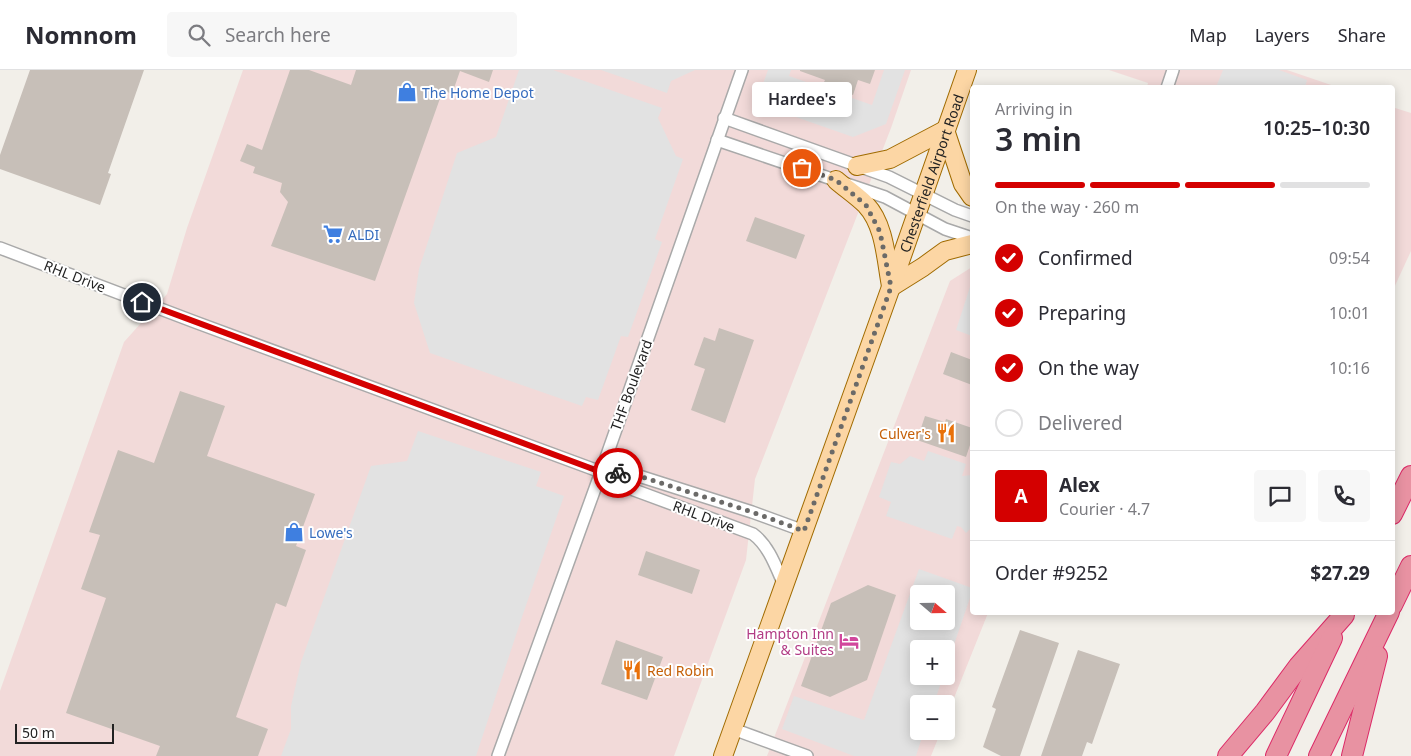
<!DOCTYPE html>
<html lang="en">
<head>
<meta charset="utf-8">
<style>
	body { margin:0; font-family:"Noto Sans",sans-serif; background:#f7f7f7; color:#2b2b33; height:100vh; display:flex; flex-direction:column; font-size:19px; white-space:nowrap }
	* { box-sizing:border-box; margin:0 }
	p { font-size:16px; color:#7c7c81 }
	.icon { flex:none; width:28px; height:28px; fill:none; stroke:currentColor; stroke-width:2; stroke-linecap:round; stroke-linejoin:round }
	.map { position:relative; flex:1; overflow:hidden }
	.panel { position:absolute; left:970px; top:15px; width:425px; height:530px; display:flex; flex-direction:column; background:#fff; border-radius:5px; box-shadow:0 2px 12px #0003 }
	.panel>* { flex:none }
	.needle { width:32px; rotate:110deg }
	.fabs { position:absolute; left:910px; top:515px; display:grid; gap:10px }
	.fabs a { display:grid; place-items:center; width:45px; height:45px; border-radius:5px; background:#fff; box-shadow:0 2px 12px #0003; font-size:25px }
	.scale { position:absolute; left:15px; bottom:12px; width:99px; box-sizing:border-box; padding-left:5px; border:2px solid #222; border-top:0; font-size:14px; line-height:18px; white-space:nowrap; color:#222; -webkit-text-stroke:4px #fff; paint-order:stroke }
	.pin { position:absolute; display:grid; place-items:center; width:42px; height:42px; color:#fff; margin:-21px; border:2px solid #fff; border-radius:50%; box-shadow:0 1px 5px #0007 }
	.courier { position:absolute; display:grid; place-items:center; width:50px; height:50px; margin:-25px; border:4px solid #d40000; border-radius:50%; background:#fff; color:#222; box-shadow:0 1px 6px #0007 }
	.bubble { position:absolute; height:35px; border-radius:5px; background:#fff; box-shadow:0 2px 12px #0003; font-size:16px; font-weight:600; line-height:35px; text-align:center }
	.overview em { font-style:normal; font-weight:600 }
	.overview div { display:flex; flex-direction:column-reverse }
	.overview { display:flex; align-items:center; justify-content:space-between; height:85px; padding:0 25px }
	h1 { font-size:32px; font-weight:600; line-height:38px }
	.bar { display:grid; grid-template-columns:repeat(4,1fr); gap:8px 5px; align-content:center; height:60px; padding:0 25px }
	.bar i { height:6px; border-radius:4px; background:#e1e1e2 }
	.bar .current { background:#d40000 }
	.bar p { grid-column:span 4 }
	.line { display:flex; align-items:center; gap:12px; padding:0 25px; border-top:1px solid #e1e1e2 }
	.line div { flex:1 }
	.round { display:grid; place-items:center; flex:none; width:52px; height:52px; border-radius:5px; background:#f7f7f7 }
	ol { padding:0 25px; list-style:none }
	li { display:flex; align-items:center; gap:15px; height:55px }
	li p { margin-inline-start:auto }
	li .icon { padding:5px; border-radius:50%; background:#d40000; color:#fff; stroke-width:4 }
	li:last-child { color:#7c7c81 }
	li i { width:28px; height:28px; border:2px solid #e1e1e2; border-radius:50% }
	header { display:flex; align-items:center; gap:30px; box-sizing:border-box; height:70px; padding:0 25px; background:#fff; border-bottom:1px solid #e1e1e2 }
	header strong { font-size:24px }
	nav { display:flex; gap:28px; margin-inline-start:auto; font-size:18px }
	.search { width:350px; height:45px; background:#f7f7f7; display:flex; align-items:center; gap:12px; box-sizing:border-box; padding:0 18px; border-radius:5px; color:#7c7c81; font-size:19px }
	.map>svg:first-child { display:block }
	.commercial { fill:#f2dad9; fill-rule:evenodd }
	.parking { fill:#e2e2e2; fill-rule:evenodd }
	.building { fill:#c7bfb8 }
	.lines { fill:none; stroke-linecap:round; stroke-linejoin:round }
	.street-casing { stroke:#a9a9a9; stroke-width:14 }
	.primary-casing { stroke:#a06b00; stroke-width:20 }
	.highway-casing { stroke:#dc2a67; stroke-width:22 }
	.street { stroke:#fff; stroke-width:11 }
	.primary { stroke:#fcd6a4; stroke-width:18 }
	.highway { stroke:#e892a2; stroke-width:20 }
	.done { stroke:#6b6a68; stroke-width:5; stroke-dasharray:0 9 }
	.route { stroke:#d40000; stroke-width:6 }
	.labels { text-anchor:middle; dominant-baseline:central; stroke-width:4; stroke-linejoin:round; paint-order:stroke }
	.shop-label { font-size:14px; fill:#366cbe; stroke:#fff; text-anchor:start }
	.street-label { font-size:14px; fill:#222; stroke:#fff }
	.food-label { font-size:14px; fill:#c56008; stroke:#fff; text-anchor:end }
	.hotel-label { font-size:14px; fill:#b23c85; stroke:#fff; text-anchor:end }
</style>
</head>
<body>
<header>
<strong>Nomnom</strong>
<div class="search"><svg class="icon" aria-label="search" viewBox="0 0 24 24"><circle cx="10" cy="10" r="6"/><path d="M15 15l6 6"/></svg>Search here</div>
<nav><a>Map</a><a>Layers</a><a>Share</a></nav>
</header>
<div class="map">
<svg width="1411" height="686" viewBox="0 0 1411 686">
	<rect width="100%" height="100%" fill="#f2efe9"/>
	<g class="commercial">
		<polygon points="243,0 911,0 891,58 755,409 746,490 674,686 0,686 0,621 124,272 167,224 187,158"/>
		<polygon points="1109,0 1287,0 1337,17 1147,17 1148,13"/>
		<polygon points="1392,37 1411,43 1411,181 1393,220"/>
		<path d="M972,197V542L988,543L946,648V634H919V661H941L931,686H767L950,211ZM919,524H946V551H919ZM919,579H946V606H919Z"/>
	</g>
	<g class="parking">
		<polygon points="519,0 553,0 662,38 658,48 676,86 683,89 655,169 662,172 628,267 621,266 598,330 586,327 582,336 430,283 414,233 419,199 457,83 496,67"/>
		<polygon points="601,0 695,0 671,11 667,23"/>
		<polygon points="768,0 791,0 789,6 872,35 884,0 905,0 886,54 853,67 773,39 776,28 760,22"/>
		<polygon points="1223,0 1279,0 1307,10 1305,17 1216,17"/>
		<polygon points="971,214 972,214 972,266 956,260"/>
		<polygon points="418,361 541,402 536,416 564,426 523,544 476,686 281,686 291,659 291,636 301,592 371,396 407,391"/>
		<polygon points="928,381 966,394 962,406 972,405 972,457 966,463 961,457 957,456 952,469 886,446 891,432 879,427 891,392 900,394 910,386 924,391"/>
		<path d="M919,499L972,518V522L946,598V579H919V606H943L934,634H919V661H924L916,686H854L782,659L794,626L864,650ZM919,524H946V551H919Z"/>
	</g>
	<g class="building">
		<polygon points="30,0 144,0 108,103 111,104 100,135 0,99 0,85"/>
		<polygon points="290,0 309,0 351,15 356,0 493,0 489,12 460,1 452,24 443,20 375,211 271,176 288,132 280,122 282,113 253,103 255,97 240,91 247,74 262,80"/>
		<polygon points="800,0 875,0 870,14 858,10 853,25 823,14 825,10 800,1"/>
		<polygon points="755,147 805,165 796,189 746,171"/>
		<polygon points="719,258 754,270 725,353 691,340 705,299 694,295 704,267 715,271"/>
		<polygon points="951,282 972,290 972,315 943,304"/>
		<polygon points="180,321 225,336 207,386 315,424 296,476 306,480 286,537 276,533 236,647 268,659 258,686 156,686 160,676 66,643 106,528 81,519 100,465 89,462 118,380 154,393"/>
		<polygon points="925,346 945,352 946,349 972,358 972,369 966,387 917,370"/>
		<polygon points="646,481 700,500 692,524 638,505"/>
		<polygon points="868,515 896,525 867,610 830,627 801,616 831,533"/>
		<polygon points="1020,560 1059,573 1020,686 1001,686 983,677 996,639 992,637"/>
		<polygon points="616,570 663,587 647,630 601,614"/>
		<polygon points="1078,580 1120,594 1107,631 1092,674 1087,672 1082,686 1041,686"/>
	</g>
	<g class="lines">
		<defs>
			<g id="street">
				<polyline points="1167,18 1173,0"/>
				<polyline points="724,48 889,107 955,140 972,146"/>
				<polyline points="717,70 885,127 945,159 972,168"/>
				<path d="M0,178L195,252L601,402L634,420L753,464C769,476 776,497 784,515"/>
				<polyline points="605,402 639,406 752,442 804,461"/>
				<polyline points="733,659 807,686"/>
				<polyline points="498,686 601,402 742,0"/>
			</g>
			<g id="primary">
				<polyline points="945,60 963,114 972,127"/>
				<polyline points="857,96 890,89 945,60"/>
				<path d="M836,110C845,118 857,126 866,135C885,155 886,190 891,216"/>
				<polyline points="891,217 923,197 945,181 972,174"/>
				<path id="s1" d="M723,686L891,217L967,0"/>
			</g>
			<g id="highway">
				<polyline points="1392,444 1411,406"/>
				<polyline points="1392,535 1411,496"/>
				<polyline points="1228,686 1265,642 1299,596 1344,545"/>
				<polyline points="1276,686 1332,568"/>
				<polyline points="1319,686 1389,542"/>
				<polyline points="1352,686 1377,586"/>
			</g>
		</defs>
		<use href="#street" class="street-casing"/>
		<use href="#primary" class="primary-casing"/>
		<use href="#highway" class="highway-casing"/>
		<use href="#street" class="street"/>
		<use href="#primary" class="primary"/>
		<use href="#highway" class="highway"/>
	</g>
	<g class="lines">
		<polyline class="done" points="618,403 639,406 752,442 804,461 891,217 880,162 866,135 836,110 802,98"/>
		<polyline class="route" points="142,232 601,402 618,403"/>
	</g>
	<defs>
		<symbol id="shop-bare" viewBox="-9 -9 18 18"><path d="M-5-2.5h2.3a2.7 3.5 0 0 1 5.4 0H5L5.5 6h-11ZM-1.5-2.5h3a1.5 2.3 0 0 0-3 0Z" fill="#3f7fe0" stroke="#fff" stroke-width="2.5" paint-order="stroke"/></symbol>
		<symbol id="supermarket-bare" viewBox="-9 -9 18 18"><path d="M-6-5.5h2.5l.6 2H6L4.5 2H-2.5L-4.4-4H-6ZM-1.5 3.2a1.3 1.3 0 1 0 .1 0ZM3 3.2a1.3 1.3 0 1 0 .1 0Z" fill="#3f7fe0" stroke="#fff" stroke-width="2.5" paint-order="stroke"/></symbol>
		<symbol id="restaurant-bare" viewBox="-9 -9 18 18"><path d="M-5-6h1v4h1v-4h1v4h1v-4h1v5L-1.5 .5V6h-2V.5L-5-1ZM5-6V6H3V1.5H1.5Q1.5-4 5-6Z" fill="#e8710a" stroke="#fff" stroke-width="2.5" paint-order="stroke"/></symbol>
		<symbol id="hotel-bare" viewBox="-9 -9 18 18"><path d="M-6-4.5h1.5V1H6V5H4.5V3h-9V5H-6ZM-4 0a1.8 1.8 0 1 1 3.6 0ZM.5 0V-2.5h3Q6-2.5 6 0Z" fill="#d1479c" stroke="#fff" stroke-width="2.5" paint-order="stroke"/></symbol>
	</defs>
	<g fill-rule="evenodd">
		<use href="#shop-bare" x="393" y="8" width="28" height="28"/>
		<use href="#supermarket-bare" x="319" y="150" width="28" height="28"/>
		<use href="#restaurant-bare" x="932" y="349" width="28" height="28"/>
		<use href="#shop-bare" x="280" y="448" width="28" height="28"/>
		<use href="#hotel-bare" x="835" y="557" width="28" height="28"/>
		<use href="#restaurant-bare" x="618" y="586" width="28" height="28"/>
	</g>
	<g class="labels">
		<g class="shop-label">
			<text x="422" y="22">The Home Depot</text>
			<text x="348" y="164">ALDI</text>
			<text x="309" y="462">Lowe's</text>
		</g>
		<g class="street-label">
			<text stroke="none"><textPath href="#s1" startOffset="619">Chesterfield Airport Road</textPath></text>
			<text transform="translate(75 206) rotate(21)">RHL Drive</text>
			<text transform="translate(631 315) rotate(-70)">THF Boulevard</text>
			<text transform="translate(704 446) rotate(20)">RHL Drive</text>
		</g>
		<g class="food-label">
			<text x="931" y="363">Culver's</text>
			<text x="647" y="600" text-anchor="start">Red Robin</text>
		</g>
		<g class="hotel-label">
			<text x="834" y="563">Hampton Inn<tspan x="834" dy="16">&amp; Suites</tspan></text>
		</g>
	</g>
</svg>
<div class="fabs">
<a><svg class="needle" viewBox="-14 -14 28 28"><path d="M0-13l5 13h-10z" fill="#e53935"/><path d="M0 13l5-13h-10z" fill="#7c7c81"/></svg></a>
<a>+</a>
<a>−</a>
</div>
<div class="scale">50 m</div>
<div class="pin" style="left:802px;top:98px;background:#ea580c"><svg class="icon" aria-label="bag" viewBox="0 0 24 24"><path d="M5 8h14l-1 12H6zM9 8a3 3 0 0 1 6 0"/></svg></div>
<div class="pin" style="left:142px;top:232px;background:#1f2937"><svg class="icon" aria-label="home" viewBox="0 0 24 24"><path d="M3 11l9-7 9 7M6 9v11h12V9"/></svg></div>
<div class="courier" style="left:618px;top:403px"><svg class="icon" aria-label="bike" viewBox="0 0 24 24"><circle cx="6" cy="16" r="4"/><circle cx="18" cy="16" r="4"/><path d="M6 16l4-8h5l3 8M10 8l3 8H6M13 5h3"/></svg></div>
<div class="bubble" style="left:752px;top:12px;width:100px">Hardee's</div>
<section class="panel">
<div class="overview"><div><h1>3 min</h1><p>Arriving in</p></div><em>10:25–10:30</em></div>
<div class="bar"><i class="current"></i><i class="current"></i><i class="current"></i><i></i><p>On the way · 260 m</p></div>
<ol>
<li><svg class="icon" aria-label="check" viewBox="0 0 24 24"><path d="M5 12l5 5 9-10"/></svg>Confirmed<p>09:54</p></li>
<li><svg class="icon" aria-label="check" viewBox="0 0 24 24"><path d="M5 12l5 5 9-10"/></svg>Preparing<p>10:01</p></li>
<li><svg class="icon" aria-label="check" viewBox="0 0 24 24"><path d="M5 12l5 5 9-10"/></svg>On the way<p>10:16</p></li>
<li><i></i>Delivered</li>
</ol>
<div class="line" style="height:90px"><b class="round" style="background:#d40000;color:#fff">A</b><div><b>Alex</b><p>Courier · 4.7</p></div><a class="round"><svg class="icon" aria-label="chat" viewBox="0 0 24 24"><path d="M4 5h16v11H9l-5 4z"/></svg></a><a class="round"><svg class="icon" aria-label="phone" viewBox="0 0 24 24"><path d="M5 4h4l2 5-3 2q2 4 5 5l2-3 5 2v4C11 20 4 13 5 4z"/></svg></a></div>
<div class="line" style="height:65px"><div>Order #9252</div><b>$27.29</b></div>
</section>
</div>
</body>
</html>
